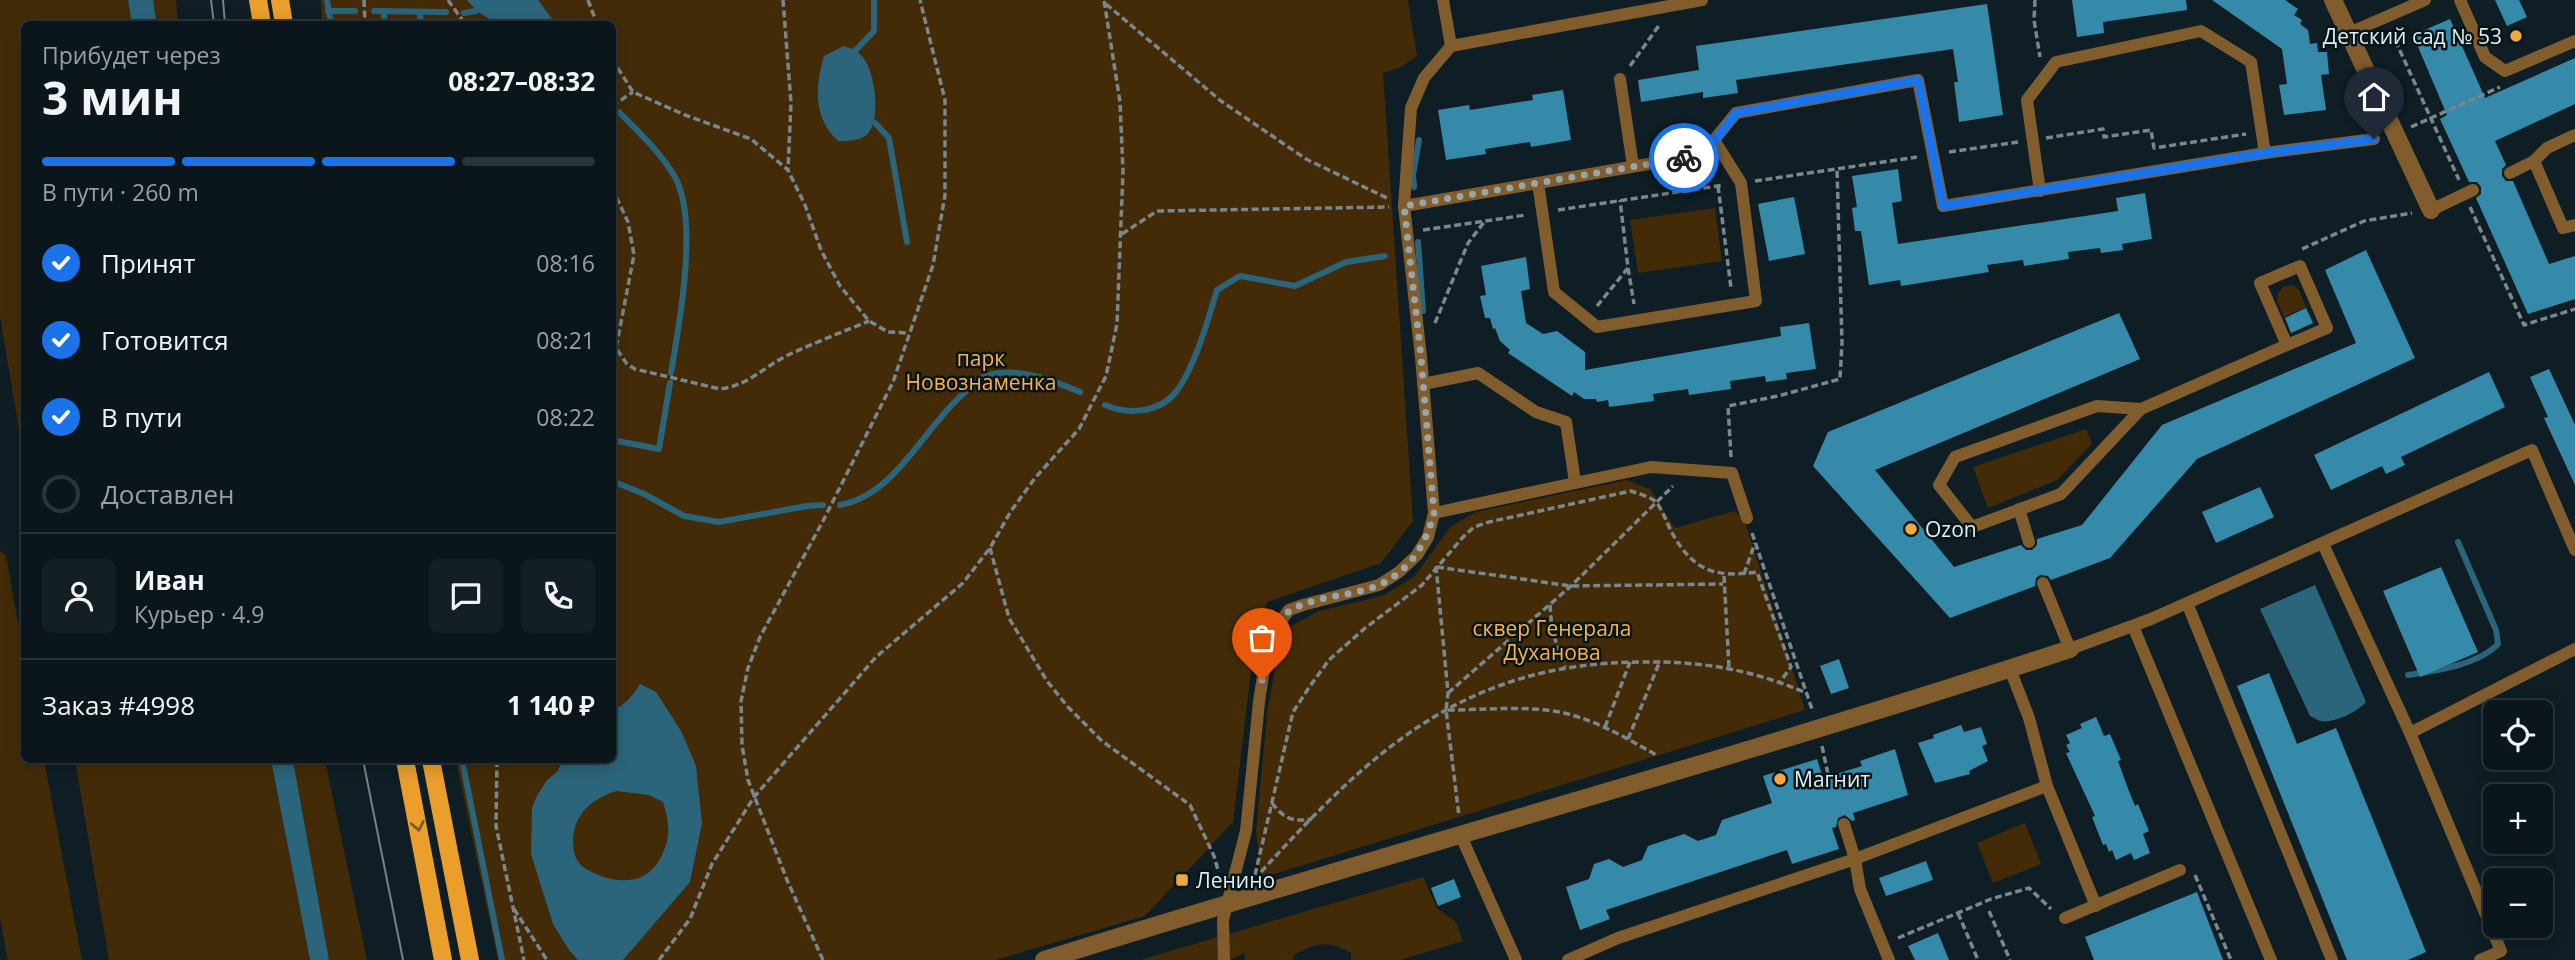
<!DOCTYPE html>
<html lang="ru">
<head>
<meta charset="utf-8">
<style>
	body { margin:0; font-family:"Open Sans",sans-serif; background:#131f24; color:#f1f3f6; height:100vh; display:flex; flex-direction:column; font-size:26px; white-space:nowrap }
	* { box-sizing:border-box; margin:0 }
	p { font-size:23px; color:#999fa3 }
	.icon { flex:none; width:38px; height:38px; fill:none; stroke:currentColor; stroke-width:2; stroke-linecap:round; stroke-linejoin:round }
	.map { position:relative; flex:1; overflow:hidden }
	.drawer { position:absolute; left:21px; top:21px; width:595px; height:742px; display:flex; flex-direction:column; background:#0a161b; border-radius:10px; box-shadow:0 4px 18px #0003,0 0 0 2px #2a353a }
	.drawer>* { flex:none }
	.tools { position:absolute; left:2483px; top:700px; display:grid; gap:14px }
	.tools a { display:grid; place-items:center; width:70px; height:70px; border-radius:10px; background:#0a161b; box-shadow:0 4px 18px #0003,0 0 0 2px #2a353a; font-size:35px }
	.pin { position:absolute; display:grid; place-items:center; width:60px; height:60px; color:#fff; margin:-72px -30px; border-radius:50% 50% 50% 0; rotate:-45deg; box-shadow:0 0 7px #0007 }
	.pin .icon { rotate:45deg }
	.courier { position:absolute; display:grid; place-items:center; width:70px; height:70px; margin:-35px; border:5px solid #1a73e8; border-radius:50%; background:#fff; color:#222; box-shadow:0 2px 9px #0007 }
	.head em { font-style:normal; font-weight:700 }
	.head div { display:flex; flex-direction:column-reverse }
	.head { display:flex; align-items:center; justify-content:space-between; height:119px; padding:0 21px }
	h1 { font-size:46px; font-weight:700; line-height:52px }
	.bar { display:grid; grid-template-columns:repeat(4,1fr); gap:10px 7px; align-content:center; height:84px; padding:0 21px }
	.bar i { height:9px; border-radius:5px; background:#2a353a }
	.bar .on { background:#1a73e8 }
	.bar p { grid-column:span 4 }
	.line { display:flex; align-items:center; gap:18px; padding:0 21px; border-top:2px solid #2a353a }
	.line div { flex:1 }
	.round { display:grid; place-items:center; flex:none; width:74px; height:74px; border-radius:10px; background:#131f24 }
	ol { padding:0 21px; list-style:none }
	li { display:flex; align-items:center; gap:21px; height:77px }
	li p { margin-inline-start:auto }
	li .icon { padding:7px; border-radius:50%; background:#1a73e8; color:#fff; stroke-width:4 }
	li:last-child { color:#999fa3 }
	li i { width:38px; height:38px; border:4px solid #2a353a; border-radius:50% }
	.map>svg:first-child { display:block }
	.green { fill:#432b07 }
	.water { fill:#2b657b; fill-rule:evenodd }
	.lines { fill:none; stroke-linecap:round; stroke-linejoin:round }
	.stream { stroke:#2b657b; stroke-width:6 }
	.building { fill:#368aa9 }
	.path { stroke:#7a878c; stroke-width:3.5; stroke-dasharray:7 3.5; stroke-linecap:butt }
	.service { stroke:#815d2e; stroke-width:12 }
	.minor { stroke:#815d2e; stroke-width:18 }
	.primary { stroke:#ea9f2d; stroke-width:18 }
	.tram { stroke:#768388; stroke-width:2 }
	.oneway { stroke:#785a24 }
	.done { stroke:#98a5a9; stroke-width:7; stroke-dasharray:0 12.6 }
	.route { stroke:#1a73e8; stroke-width:9 }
	.poi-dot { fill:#efa73e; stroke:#06151a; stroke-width:2.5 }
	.labels { text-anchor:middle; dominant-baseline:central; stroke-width:5; stroke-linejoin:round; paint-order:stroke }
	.poi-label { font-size:21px; fill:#e3edf1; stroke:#06151a; text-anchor:start }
	.park-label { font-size:21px; fill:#fbb148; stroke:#06151a }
</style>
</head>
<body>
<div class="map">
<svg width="2575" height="960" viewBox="0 0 2575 960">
	<rect width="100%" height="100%" fill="#0e1e24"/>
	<g class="green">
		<polygon points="0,0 128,0 132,24 24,24 24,460 0,316"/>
		<polygon points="153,0 176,0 178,24 157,24"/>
		<polygon points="321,0 1408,0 1417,56 1401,67 1383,73 1413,521 1381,563 1267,602 1253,654 1233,822 1145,916 995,960 498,960 456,760 612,760 612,24 322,24"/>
		<polygon points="1715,208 1722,261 1638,273 1630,220"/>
		<polygon points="2293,285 2299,290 2306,307 2284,317 2277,301 2278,293 2284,286"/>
		<polygon points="2086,429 2092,444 2057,480 1988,508 1973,467"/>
		<polygon points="1627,480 1650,489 1675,528 1735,511 1745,522 1805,710 1261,878 1256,831 1268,706 1280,644 1291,626 1319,611 1382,596 1415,576 1450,527 1476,512"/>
		<polygon points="0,551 6,556 24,655 24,760 44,760 82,960 8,960 0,918"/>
		<polygon points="75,760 271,760 310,960 109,960"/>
		<polygon points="293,760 325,760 367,960 329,960"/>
		<polygon points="2025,823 2041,864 1993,883 1977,843"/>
		<path d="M1423,877L1437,908L1456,922L1463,941L1400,960H1351V953C1330,940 1315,942 1294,955L1293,960H1245L1244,953L1230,960H1140Z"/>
	</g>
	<g class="water">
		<polygon points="128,0 153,0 157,24 132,24"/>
		<path d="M467,0H538L556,24C519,25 493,32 467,0Z"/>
		<path d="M844,46C854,49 860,52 866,62C875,77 882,125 865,136C857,141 847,141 838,141C813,118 815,86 824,56Z"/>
		<path d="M2315,585L2366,702C2359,711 2333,724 2320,721C2317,720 2313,717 2310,716L2260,609Z"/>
		<path d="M640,684L656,692L681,731L696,766L702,823L690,882L623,960H578L569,950L553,924L531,854L532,808L537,796L547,780L557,772L563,760H612L613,711C625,704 633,696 640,684ZM616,791L649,795L663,802C670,824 671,838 660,859C646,885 616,884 594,873C590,871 583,868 580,864C574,857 573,848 573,839C574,814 593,798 616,791Z"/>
		<polygon points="271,760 293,760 329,960 310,960"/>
	</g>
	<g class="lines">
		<g class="stream">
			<polyline points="327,0 331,24"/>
			<polyline points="328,11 355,11"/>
			<polyline points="374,11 446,12"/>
			<polyline points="384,11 384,24"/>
			<polyline points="420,12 421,24"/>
			<polyline points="464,13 476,11"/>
			<polyline points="856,50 874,31 874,0"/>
			<path d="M619,112C638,131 661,153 675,177C699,221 679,325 671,373"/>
			<polyline points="875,123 889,138 907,242"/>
			<polyline points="1414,187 1413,175 1419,140"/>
			<polyline points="1418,242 1423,311"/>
			<path d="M1105,405C1128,415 1159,413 1176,392C1195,367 1208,320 1217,290L1240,276L1295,286L1346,262L1385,256"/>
			<polyline points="612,440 659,449 670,383"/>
			<polyline points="612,481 644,494 684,516 719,522 807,506 823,505"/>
			<path d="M840,505C896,495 924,427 965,392C971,387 979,378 986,376C1016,366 1052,380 1080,392"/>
			<path d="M2408,675C2435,671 2478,665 2498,644L2496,630L2458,542"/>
			<polyline points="462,760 502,960"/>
		</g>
	</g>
	<g class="building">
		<polygon points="2072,0 2186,0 2187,10 2103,22 2104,33 2077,37"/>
		<polygon points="2212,0 2285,0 2298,9 2294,15 2302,20 2300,24 2308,30 2310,44 2317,43 2318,52 2327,52 2329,74 2321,75 2326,110 2284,115 2279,85 2287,84 2282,49"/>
		<polygon points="2495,0 2519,0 2527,17 2507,26"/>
		<polygon points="1987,4 2003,115 1959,122 1954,82 1958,82 1953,49 1736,80 1738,93 1703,98 1703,92 1641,102 1638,80 1699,70 1696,46"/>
		<polygon points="2450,19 2485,98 2575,58 2575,104 2495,141 2506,165 2502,169 2502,176 2506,181 2513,181 2549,264 2575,256 2575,299 2528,314 2476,198 2481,194 2481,187 2477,182 2469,182 2440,119 2447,115 2413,35"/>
		<polygon points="1563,90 1571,140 1531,147 1530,142 1485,149 1486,154 1446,160 1438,110 1469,105 1470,110 1533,100 1532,95"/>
		<polygon points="1898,169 1902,201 1892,203 1898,244 2118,211 2116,198 2145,193 2152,239 2122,244 2123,250 2101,253 2100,248 2068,252 2069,259 2024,266 2023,260 1987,265 1989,272 1901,286 1900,280 1869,285 1861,231 1855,231 1852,208 1857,207 1852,176"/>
		<polygon points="1794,197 1805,254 1769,261 1758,204"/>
		<polygon points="2366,250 2415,358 2197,459 2110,558 2051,580 2048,576 2040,575 2036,578 2035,586 1950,618 1813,466 1828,432 2119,313 2140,359 1875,470 1954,567 2021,545 2026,550 2032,550 2037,545 2037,539 2082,525 2162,425 2356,343 2325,270"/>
		<polygon points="1526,257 1530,289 1521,291 1526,323 1543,334 1557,331 1585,352 1585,370 1781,336 1780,327 1809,323 1816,369 1786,373 1787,379 1766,382 1765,376 1730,381 1731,389 1689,395 1688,389 1653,394 1654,401 1609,407 1608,400 1597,402 1596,399 1584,399 1574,392 1572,396 1508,353 1510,350 1500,341 1495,328 1493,329 1490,318 1485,318 1480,296 1486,295 1481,266"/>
		<polygon points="2306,308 2313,323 2291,333 2285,318"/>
		<polygon points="2549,369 2575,425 2575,485 2544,418 2548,417 2530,377"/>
		<polygon points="2489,372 2505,407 2401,457 2405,465 2386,474 2382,466 2331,490 2314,455"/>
		<polygon points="2260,487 2274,517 2216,543 2202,512"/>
		<polygon points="2441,567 2478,652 2420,677 2383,591"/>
		<polygon points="1839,659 1849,688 1831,694 1820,666"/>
		<polygon points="2269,673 2297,744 2336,728 2426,952 2408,960 2347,960 2237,686"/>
		<polygon points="2096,717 2104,736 2110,734 2121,760 2118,761 2127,786 2135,806 2138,804 2149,831 2143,834 2150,853 2134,860 2131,853 2116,860 2112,850 2109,852 2106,844 2103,845 2092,817 2095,816 2066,753 2070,752 2066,745 2070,743 2066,735 2082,728 2080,724"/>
		<polygon points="1961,725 1964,732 1981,727 1987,744 1982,746 1988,761 1969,771 1970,774 1935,783 1918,743 1934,738 1933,735"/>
		<polygon points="1895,749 1908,795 1853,813 1855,820 1852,821 1845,815 1838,818 1836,827 1832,828 1839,849 1792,864 1787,850 1606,910 1610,919 1580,930 1566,887 1589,879 1594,864 1609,859 1623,867 1642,860 1648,846 1684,834 1698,841 1716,835 1722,820 1772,803 1763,776 1817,759 1823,778 1862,766 1860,761"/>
		<polygon points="1926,861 1933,880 1886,896 1879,878"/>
		<polygon points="1454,879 1461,897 1438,906 1431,888"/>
		<polygon points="2197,892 2223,960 2094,960 2085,937"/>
		<polygon points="1938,933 1949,960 1915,960 1908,946"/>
	</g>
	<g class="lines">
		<g class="path">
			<polyline points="364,0 365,24"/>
			<polyline points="448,0 465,24"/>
			<polyline points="588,0 597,24"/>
			<polyline points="783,0 791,103 788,169"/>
			<polyline points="2035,0 2034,20 2040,57"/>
			<polyline points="1106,4 1221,101 1306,159 1389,199"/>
			<polyline points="2391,31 2459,180"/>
			<polyline points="612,59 633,92 685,115 751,139 788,170 805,205 821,250 840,286 869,321 888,332 908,333"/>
			<polyline points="1630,66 1660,24"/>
			<polyline points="612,106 633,92"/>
			<polyline points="2411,127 2500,87"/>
			<polyline points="2046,138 2103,129 2104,137 2151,130 2154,148 2246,134"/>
			<polyline points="1949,152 2018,142"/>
			<polyline points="1755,181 1917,157"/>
			<polyline points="1718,186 1731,288"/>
			<path d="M612,188L628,222L634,255L616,348L627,364L635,369L720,389C747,386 764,367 788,355C814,343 842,332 869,321"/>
			<polyline points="2470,207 2524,325 2575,309"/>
			<polyline points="1558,210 1724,185"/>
			<polyline points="1423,230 1526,215"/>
			<polyline points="1122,234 1157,211 1389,207"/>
			<polyline points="2302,249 2364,221 2412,213"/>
			<polyline points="1628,268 1634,304"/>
			<polyline points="1597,306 1628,268 1620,200"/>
			<polyline points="1435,323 1468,243 1485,221"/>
			<polyline points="1731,457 1728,406 1778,396 1840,379 1842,343 1837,169"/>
			<polyline points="1752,533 1813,712"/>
			<polyline points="990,548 1009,618 1047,681 1068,707 1102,741 1190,805 1214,856 1218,870"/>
			<polyline points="1436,566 1448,693 1446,710 1459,816"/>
			<polyline points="1437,567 1571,586 1723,584"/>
			<polyline points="1744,574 1755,543"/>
			<polyline points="1724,576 1729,668"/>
			<polyline points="1550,605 1552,631 1565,667"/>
			<polyline points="1448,693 1571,586 1673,486"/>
			<path d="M1448,710C1484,710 1529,705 1564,713C1598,721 1628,739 1658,756"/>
			<polyline points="1605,727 1630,662"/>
			<polyline points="1628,739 1660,661"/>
			<polyline points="1822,746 1829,779"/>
			<polyline points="497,760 496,826 524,960"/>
			<path d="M1272,803C1284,819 1293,822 1312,819"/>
			<path d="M1261,872C1373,749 1465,663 1641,662C1700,661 1751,669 1806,693"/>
			<path d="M1255,875L1293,712L1310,686L1329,660L1364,629L1422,585L1463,537L1474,527L1489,522L1631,491C1639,494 1649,496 1656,502C1662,509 1667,523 1671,531C1693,571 1714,578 1757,572L1791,667L1780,682"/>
			<polyline points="2195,875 2231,960"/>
			<polyline points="514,909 547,960"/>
			<polyline points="1989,911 2010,960"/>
			<polyline points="1958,913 1978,960"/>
			<polyline points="1898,938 1991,899 2029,888 2051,909"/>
			<polyline points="659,960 690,919 712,864 754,797 876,657 963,583 990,548 1011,511 1035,478 1079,429 1106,376 1117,324 1123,171 1120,102 1104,0"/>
			<polyline points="823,960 787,880 748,780 742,745 741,701 748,668 760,637 823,521 893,382 933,265 945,195 945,100 920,0"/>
		</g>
		<g class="service">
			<polyline points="1443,0 1451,46"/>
			<polyline points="2460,0 2485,57 2505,71 2575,41"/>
			<polyline points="2349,33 2425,0"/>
			<polyline points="1620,79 1633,166"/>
			<polyline points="2534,161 2547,148 2575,135"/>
			<polyline points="2510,173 2534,161 2563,228 2575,225"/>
			<polyline points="1538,183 1554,292 1597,327 1756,301 1741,183 1714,140"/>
			<polyline points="2040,191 2027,100 2056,62 2201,31 2251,62 2265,153"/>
			<polyline points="1404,206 1695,156 1714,140 1736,113 1918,80 1943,206 2265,153 2374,139"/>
			<polyline points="2431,210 2473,190"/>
			<polyline points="1423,384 1478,373 1536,412 1566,422 1575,482"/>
			<polygon points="2097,406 2141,409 2061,494 1972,527 1939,485 1955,457"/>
			<polyline points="2141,409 2287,345 2260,283 2300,266 2327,328 2287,345"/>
			<polyline points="2019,509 2029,542"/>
			<polyline points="1434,513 1651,467 1732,473 1747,518"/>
			<polyline points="2323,544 2410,733 2501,951 2480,960"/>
			<polyline points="2043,583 2070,649 2151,619 2532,450 2575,550"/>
			<polyline points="2187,603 2332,960"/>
			<polyline points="2133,626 2271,960"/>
			<polyline points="2410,733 2575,649"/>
			<polyline points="2047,786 2096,906"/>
			<polyline points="1844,824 1855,859 1860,889 1889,960"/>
			<polyline points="1461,836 1516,960"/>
			<polyline points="2065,918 2180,870"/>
			<polyline points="1224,960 1223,920 1246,831 1259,702 1269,636 1289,610 1303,605 1379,585 1399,572 1417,555 1428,537 1434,513 1421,357 1404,206 1411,108 1424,78 1451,46 1702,0"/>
			<polyline points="1568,960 1618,938 1855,859 2047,786 2029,718 2010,669"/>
		</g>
		<g class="minor">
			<polyline points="2333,0 2431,210"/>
			<path d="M1044,960C1385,853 1730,761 2070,649"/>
		</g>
		<g class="primary">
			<polyline points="258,0 262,24"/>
			<polyline points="280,0 284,24"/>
			<polyline points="405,760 443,960"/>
			<polyline points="431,760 470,960"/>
		</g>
		<g class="tram">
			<polyline points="211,0 214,24"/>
			<polyline points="223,0 225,24"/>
			<polyline points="363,760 403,960"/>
		</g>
	</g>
	<defs><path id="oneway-chevron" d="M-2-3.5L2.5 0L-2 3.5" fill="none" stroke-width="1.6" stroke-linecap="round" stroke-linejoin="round" transform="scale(1.75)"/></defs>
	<use class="oneway" href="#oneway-chevron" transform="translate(418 826) rotate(79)"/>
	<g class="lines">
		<path class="done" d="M1262,680C1264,666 1264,651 1269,637C1285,592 1345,601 1381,584C1411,569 1426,544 1434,513L1421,357L1404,206L1684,158"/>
		<path class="route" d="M1684,158C1708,154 1722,131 1736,113L1918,80L1943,206L2265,153L2374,139"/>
	</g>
	<g class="poi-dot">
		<circle cx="2516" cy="36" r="7"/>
		<circle cx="1911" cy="529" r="7"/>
		<circle cx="1780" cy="779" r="7"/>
		<rect x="1175" y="873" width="14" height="14" rx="3.5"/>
	</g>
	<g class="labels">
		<g class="poi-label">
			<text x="2502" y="36" text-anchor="end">Детский сад № 53</text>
			<text x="1925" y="529">Ozon</text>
			<text x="1794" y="779">Магнит</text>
			<text x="1196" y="880">Ленино</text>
		</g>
		<g class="park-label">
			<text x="981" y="358">парк<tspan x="981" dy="24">Новознаменка</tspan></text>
			<text x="1552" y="628">сквер Генерала<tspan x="1552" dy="24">Духанова</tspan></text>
		</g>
	</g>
</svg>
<div class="tools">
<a><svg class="icon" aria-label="locate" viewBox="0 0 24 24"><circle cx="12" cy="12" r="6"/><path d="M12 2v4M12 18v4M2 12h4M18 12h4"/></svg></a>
<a>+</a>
<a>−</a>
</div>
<div class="pin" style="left:1262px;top:680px;background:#ea580c"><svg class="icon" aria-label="bag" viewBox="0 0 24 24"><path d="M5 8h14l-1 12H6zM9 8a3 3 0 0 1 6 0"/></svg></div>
<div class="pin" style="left:2374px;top:139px;background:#1f2937"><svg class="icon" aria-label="home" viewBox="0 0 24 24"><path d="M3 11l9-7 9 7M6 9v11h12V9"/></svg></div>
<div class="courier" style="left:1684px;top:158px"><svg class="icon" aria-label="bike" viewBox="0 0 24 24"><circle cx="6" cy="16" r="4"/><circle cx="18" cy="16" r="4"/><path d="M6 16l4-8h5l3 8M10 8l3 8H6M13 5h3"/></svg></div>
<section class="drawer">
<div class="head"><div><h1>3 мин</h1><p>Прибудет через</p></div><em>08:27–08:32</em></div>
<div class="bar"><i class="on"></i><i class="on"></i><i class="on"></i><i></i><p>В пути · 260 m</p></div>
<ol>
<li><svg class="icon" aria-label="check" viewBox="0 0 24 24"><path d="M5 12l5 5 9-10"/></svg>Принят<p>08:16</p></li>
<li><svg class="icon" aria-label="check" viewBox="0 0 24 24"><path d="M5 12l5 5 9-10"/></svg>Готовится<p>08:21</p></li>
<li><svg class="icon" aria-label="check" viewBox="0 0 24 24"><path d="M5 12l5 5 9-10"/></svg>В пути<p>08:22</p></li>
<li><i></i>Доставлен</li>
</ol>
<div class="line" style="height:126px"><a class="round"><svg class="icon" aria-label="person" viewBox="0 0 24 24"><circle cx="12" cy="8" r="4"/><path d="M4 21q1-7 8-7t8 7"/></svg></a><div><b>Иван</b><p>Курьер · 4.9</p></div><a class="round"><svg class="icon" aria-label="chat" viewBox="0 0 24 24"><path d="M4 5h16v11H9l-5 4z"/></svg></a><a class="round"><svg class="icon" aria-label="phone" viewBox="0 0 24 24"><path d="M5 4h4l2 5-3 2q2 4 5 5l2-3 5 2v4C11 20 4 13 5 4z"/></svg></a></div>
<div class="line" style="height:91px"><div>Заказ #4998</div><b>1 140 ₽</b></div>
</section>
</div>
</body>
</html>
